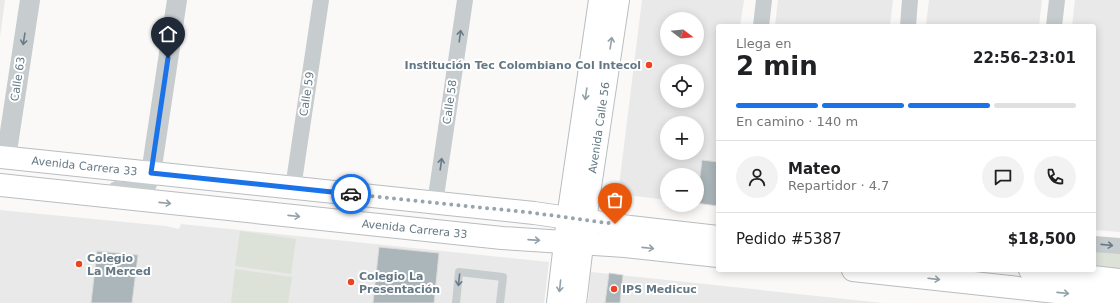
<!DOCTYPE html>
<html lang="es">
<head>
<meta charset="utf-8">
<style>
	body { margin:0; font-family:"DejaVu Sans",sans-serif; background:#f2f2f2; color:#202124; height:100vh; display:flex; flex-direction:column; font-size:15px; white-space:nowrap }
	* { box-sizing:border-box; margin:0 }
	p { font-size:13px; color:#757577 }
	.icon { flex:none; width:22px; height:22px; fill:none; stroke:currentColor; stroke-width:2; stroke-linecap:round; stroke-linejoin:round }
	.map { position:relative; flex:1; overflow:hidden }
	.details { position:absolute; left:716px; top:24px; width:380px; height:248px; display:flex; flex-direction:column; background:#fff; border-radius:4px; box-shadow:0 2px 10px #0003 }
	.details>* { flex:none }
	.needle { width:26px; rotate:106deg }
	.fabs { position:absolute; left:660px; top:12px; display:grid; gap:8px }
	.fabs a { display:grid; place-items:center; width:44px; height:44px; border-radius:50%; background:#fff; box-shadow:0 2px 10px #0003; font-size:20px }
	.pin { position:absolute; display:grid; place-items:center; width:34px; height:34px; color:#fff; margin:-41px -17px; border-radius:50% 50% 50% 0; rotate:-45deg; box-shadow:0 0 4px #0007 }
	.pin .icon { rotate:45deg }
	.courier { position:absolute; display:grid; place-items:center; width:40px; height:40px; margin:-20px; border:3px solid #1a73e8; border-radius:50%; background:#fff; color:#222; box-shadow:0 1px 5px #0007 }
	.head em { font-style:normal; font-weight:700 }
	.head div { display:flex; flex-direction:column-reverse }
	.head { display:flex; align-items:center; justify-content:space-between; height:68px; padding:0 20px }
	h1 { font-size:26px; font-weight:700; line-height:30px }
	.bar { display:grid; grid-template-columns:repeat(4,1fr); gap:6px 4px; align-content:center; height:48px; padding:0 20px }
	.bar i { height:5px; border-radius:3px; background:#e0e0e0 }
	.bar .selected { background:#1a73e8 }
	.bar p { grid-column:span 4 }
	.line { display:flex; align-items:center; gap:10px; padding:0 20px; border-top:1px solid #e0e0e0 }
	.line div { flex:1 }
	.round { display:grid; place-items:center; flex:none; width:42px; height:42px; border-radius:21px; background:#f2f2f2 }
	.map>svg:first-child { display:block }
	.built { fill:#e8e9e8; fill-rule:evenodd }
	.green { fill:#dce2d8 }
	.building { fill:#abb6bb; stroke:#dcdbd9 }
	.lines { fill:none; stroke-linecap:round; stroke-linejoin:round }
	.secondary-casing { stroke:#b7bec2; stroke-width:24 }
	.primary-casing { stroke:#b8bdc1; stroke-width:24 }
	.service { stroke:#c7cccf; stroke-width:8 }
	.minor { stroke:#c7cccf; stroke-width:16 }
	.tertiary { stroke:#c7cccf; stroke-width:20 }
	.secondary { stroke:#fff; stroke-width:22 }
	.primary { stroke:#fff; stroke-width:22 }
	.oneway { stroke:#687c88 }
	.oneway2 { stroke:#92a0a9 }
	.done { stroke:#98a5ac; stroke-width:4; stroke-dasharray:0 7.2 }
	.route { stroke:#1a73e8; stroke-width:5 }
	.poi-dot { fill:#ee4323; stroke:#fff; stroke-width:1.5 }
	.labels { text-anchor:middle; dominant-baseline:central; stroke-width:4; stroke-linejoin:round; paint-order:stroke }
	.poi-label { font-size:11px; font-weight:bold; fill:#637884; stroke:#fff; text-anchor:start }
	.street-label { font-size:11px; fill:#637884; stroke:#fff }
</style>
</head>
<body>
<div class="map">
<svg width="1120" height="303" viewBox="0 0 1120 303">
	<rect width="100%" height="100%" fill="#faf9f7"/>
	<g class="built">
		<polygon points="0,0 5,0 0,37"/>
		<path d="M642,0H744L740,26H718V206L697,203V175H667V200L618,194ZM667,19H697V49H667ZM667,71H697V101H667ZM667,123H697V153H667Z"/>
		<polygon points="778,0 893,0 890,26 775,26"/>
		<polygon points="929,0 1042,0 1039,26 926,26"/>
		<polygon points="1075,0 1120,0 1120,232 1094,230 1094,26 1072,26"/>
		<polygon points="0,210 166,226 179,229 181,224 549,262 544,303 0,303"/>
		<polygon points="591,272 883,303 588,303"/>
	</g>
	<g class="green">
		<polygon points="240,231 296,239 291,274 235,266"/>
		<polygon points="1094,250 1120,253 1120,272 1094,269"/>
		<polygon points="235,269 292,277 288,303 231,303"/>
	</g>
	<g class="building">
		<polygon points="702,160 718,162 718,206 697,203"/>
		<polygon points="379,247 439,253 434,303 373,303"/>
		<polygon points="97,251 138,255 132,303 91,303"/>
		<polygon points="609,273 623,275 620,303 605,303"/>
	</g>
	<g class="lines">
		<defs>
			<g id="secondary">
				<polyline points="558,303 568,218 600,0"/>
				<path id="s1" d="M575,303L585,220L618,0"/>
			</g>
			<g id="primary">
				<path id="s2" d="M0,157L534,213L630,227L718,237"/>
				<path id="s3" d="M0,185L502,238L625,246L718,256"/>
				<polyline points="853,270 1120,299"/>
				<polyline points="1030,270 1120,280"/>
			</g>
		</defs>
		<use href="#secondary" class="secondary-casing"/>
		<use href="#primary" class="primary-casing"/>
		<polyline class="service" points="456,303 459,272 503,277 500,303"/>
		<g class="minor">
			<polyline points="761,26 764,0"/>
			<polyline points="908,26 910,0"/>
			<polyline points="1054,26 1057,0"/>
			<polyline points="293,188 321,0"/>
			<polyline points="435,203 465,0"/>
			<polyline points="1094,244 1120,246"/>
		</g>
		<g class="tertiary">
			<polyline points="6,158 30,0"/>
			<path d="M117,191C146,195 149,187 153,160L177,0"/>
		</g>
		<use href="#secondary" class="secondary"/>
		<use href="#primary" class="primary"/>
	</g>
	<defs><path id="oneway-shaft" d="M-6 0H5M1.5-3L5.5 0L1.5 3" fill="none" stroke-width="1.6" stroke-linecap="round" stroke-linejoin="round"/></defs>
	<g class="oneway">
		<use href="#oneway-shaft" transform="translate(460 36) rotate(-82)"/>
		<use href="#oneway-shaft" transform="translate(24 39) rotate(99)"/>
		<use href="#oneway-shaft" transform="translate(441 164) rotate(-82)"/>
		<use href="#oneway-shaft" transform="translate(1107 245) rotate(6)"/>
		<use href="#oneway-shaft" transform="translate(459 280) rotate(96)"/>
	</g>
	<g class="oneway2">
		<use href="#oneway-shaft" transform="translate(611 43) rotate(-81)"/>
		<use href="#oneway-shaft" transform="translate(586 94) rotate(98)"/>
		<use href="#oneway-shaft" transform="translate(165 203) rotate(6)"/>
		<use href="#oneway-shaft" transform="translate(294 216) rotate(6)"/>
		<use href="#oneway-shaft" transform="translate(534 240) rotate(4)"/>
		<use href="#oneway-shaft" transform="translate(648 248) rotate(6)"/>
		<use href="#oneway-shaft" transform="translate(934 279) rotate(7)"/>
		<use href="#oneway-shaft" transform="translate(560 286) rotate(96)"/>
		<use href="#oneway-shaft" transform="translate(1063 293) rotate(6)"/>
	</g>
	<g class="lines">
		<polyline class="done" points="351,194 534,213 615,224"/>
		<polyline class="route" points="168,58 151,173 351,194"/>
	</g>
	<g class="poi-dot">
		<circle cx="649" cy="65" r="4"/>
		<circle cx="79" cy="264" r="4"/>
		<circle cx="351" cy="282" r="4"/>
		<circle cx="614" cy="289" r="4"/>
	</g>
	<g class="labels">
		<g class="poi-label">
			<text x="641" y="65" text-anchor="end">Institución Tec Colombiano Col Intecol</text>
			<text x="87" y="258">Colegio<tspan x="87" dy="13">La Merced</tspan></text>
			<text x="359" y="276">Colegio La<tspan x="359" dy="13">Presentación</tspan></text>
			<text x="622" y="289">IPS Medicuc</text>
		</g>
		<g class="street-label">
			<text transform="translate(18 79) rotate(-81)">Calle 63</text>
			<text transform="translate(307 94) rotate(-81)">Calle 59</text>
			<text transform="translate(450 102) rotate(-82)">Calle 58</text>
			<text stroke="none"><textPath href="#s1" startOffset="177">Avenida Calle 56</textPath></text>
			<text stroke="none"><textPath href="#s2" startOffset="85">Avenida Carrera 33</textPath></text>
			<text stroke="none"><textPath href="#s3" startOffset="417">Avenida Carrera 33</textPath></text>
		</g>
	</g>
</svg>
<div class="fabs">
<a><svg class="needle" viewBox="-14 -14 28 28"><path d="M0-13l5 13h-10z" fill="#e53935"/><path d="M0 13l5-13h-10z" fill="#757577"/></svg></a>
<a><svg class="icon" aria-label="locate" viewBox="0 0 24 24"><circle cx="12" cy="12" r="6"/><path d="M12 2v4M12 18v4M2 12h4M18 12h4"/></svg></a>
<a>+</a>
<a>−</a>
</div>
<div class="pin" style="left:615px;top:224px;background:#ea580c"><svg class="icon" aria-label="bag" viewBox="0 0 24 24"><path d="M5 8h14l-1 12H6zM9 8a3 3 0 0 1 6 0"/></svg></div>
<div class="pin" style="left:168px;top:58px;background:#1f2937"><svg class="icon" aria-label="home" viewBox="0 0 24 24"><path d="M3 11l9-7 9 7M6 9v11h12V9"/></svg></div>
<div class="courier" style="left:351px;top:194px"><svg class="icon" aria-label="car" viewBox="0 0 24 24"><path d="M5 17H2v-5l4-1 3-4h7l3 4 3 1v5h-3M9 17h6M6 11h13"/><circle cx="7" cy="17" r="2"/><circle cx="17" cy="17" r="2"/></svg></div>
<section class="details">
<div class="head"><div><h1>2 min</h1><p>Llega en</p></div><em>22:56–23:01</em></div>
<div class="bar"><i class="selected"></i><i class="selected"></i><i class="selected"></i><i></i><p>En camino · 140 m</p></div>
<div class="line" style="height:72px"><a class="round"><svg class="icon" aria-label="person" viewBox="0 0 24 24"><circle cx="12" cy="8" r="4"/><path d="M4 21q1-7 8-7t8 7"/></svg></a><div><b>Mateo</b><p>Repartidor · 4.7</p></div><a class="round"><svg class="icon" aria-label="chat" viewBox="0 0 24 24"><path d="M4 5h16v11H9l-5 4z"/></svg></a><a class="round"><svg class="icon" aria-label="phone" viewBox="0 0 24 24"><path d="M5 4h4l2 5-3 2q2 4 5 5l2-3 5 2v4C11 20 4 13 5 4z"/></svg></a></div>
<div class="line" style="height:52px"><div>Pedido #5387</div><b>$18,500</b></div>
</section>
</div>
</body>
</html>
